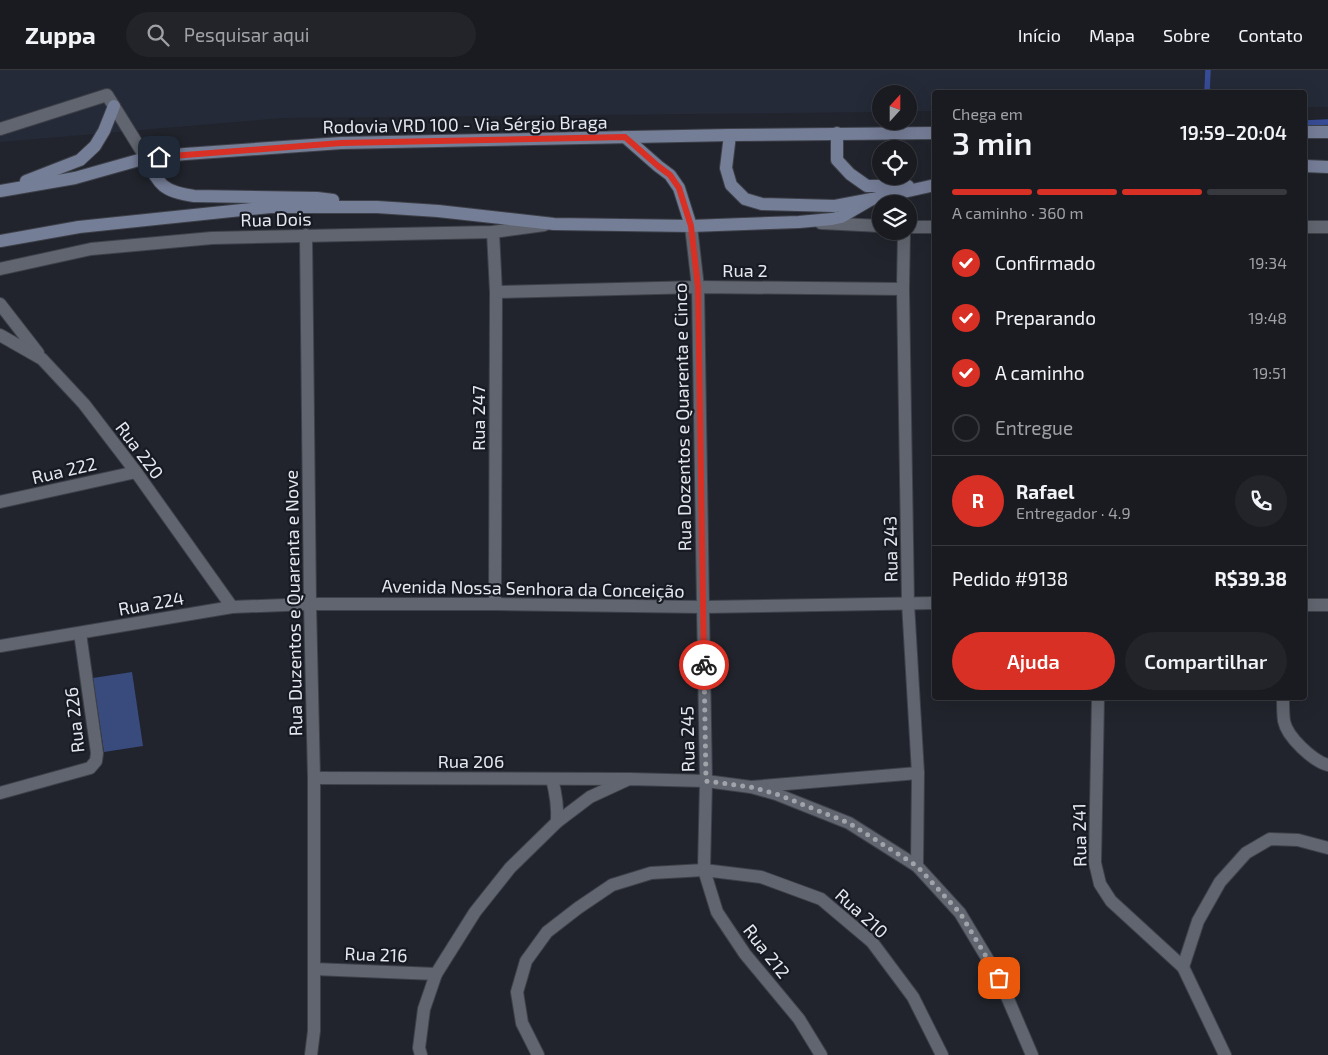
<!DOCTYPE html>
<html lang="pt">
<head>
<meta charset="utf-8">
<style>
	body { margin:0; font-family:"Exo 2",sans-serif; background:#22242a; color:#f1f3f6; height:100vh; display:flex; flex-direction:column; font-size:19px; white-space:nowrap }
	* { box-sizing:border-box; margin:0 }
	p { font-size:16px; color:#9fa1a5 }
	.icon { flex:none; width:28px; height:28px; fill:none; stroke:currentColor; stroke-width:2; stroke-linecap:round; stroke-linejoin:round }
	.map { position:relative; flex:1; overflow:hidden }
	.side { position:absolute; left:932px; top:20px; width:375px; height:610px; display:flex; flex-direction:column; background:#191b21; border-radius:5px; box-shadow:0 5px 20px #0002,0 0 0 1px #37393f }
	.side>* { flex:none }
	.needle { width:32px; rotate:21deg }
	.fabs { position:absolute; left:872px; top:15px; display:grid; gap:10px }
	.fabs a { display:grid; place-items:center; width:45px; height:45px; border-radius:50%; background:#191b21; box-shadow:0 5px 20px #0002,0 0 0 1px #37393f; font-size:25px }
	.pin { position:absolute; display:grid; place-items:center; width:42px; height:42px; color:#fff; margin:-21px; border-radius:10px; box-shadow:0 2px 8px #0006 }
	.courier { position:absolute; display:grid; place-items:center; width:50px; height:50px; margin:-25px; border:4px solid #d93025; border-radius:50%; background:#fff; color:#222; box-shadow:0 1px 6px #0007 }
	.summary em { font-style:normal; font-weight:600 }
	.summary div { display:flex; flex-direction:column-reverse }
	.summary { display:flex; align-items:center; justify-content:space-between; height:85px; padding:0 20px }
	h1 { font-size:32px; font-weight:600; line-height:38px }
	.bar { display:grid; grid-template-columns:repeat(4,1fr); gap:8px 5px; align-content:center; height:60px; padding:0 20px }
	.bar i { height:6px; border-radius:4px; background:#37393f }
	.bar .on { background:#d93025 }
	.bar p { grid-column:span 4 }
	.line { display:flex; align-items:center; gap:12px; padding:0 20px; border-top:1px solid #37393f }
	.line div { flex:1 }
	.round { display:grid; place-items:center; flex:none; width:52px; height:52px; border-radius:26px; background:#22242a }
	ol { padding:0 20px; list-style:none }
	li { display:flex; align-items:center; gap:15px; height:55px }
	li p { margin-inline-start:auto }
	li .icon { padding:5px; border-radius:50%; background:#d93025; color:#fff; stroke-width:4 }
	li:last-child { color:#9fa1a5 }
	li i { width:28px; height:28px; border:2px solid #37393f; border-radius:50% }
	.button { display:flex; gap:10px; margin-top:auto; padding:10px 20px }
	.button a { flex:1; height:58px; border-radius:30px; background:#d93025; color:#fff; font-size:20px; font-weight:600; line-height:58px; text-align:center }
	.button a+a { background:#22242a; color:#f1f3f6 }
	header { display:flex; align-items:center; gap:30px; box-sizing:border-box; height:70px; padding:0 25px; background:#191b21; border-bottom:1px solid #37393f }
	header strong { font-size:24px }
	nav { display:flex; gap:28px; margin-inline-start:auto; font-size:18px }
	.search { width:350px; height:45px; background:#22242a; display:flex; align-items:center; gap:12px; box-sizing:border-box; padding:0 18px; border-radius:28px; color:#9fa1a5; font-size:19px }
	.map>svg:first-child { display:block }
	.built { fill:#252a38 }
	.green { fill:#394a7d }
	.lines { fill:none; stroke-linecap:round; stroke-linejoin:round }
	.stream { stroke:#374c96; stroke-width:5.5 }
	.minor-casing { stroke:#3e4149; stroke-width:14 }
	.tertiary-casing { stroke:#3e4149; stroke-width:14 }
	.secondary-casing { stroke:#3e4149; stroke-width:14 }
	.minor { stroke:#61656f; stroke-width:12 }
	.tertiary { stroke:#61656f; stroke-width:12 }
	.secondary { stroke:#757e97; stroke-width:12 }
	.done { stroke:#a0a3a9; stroke-width:5; stroke-dasharray:0 9 }
	.route { stroke:#d93025; stroke-width:6 }
	.labels { text-anchor:middle; dominant-baseline:central; stroke-width:4.5; stroke-linejoin:round; paint-order:stroke }
	.street-label { font-size:18px; fill:#e4e7ed; stroke:#171a23 }
</style>
</head>
<body>
<header>
<strong>Zuppa</strong>
<div class="search"><svg class="icon" aria-label="search" viewBox="0 0 24 24"><circle cx="10" cy="10" r="6"/><path d="M15 15l6 6"/></svg>Pesquisar aqui</div>
<nav><a>Início</a><a>Mapa</a><a>Sobre</a><a>Contato</a></nav>
</header>
<div class="map">
<svg width="1328" height="985" viewBox="0 0 1328 985">
	<rect width="100%" height="100%" fill="#21242c"/>
	<polygon class="built" points="0,0 1328,0 1328,37 1305,37 1305,22 935,22 935,41 909,41 909,24 881,24 881,42 284,48 0,72"/>
	<polygon class="green" points="132,602 143,676 104,682 93,608"/>
	<g class="lines">
		<g class="stream">
			<polyline points="1207,22 1208,0"/>
			<polyline points="1305,53 1328,52"/>
		</g>
		<defs>
			<g id="minor">
				<polyline points="821,153 881,156"/>
				<polyline points="691,156 698,217 703,537"/>
				<polyline points="909,157 935,157"/>
				<polyline points="1305,157 1328,157"/>
				<polyline points="904,161 903,219 908,533 918,703 917,796"/>
				<polyline points="493,162 496,222 495,534"/>
				<polyline points="0,199 91,179 212,168 493,162 544,155"/>
				<polyline points="496,222 698,217 903,219"/>
				<polyline points="0,234 38,283"/>
				<polyline points="0,265 42,289 84,334 136,402 232,537"/>
				<polyline points="0,432 136,402"/>
				<polyline points="0,576 232,537 310,534 306,165"/>
				<polyline points="1098,628 1095,793 1100,814 1111,831 1183,897 1225,985"/>
				<path d="M1283,628C1283,635 1283,644 1284,651C1287,667 1313,691 1328,695"/>
				<polyline points="314,708 629,709"/>
				<polyline points="706,711 704,800 717,842 745,884 799,949 821,985"/>
				<polyline points="751,717 918,703"/>
				<polyline points="0,723 90,698 96,691 97,683 80,563"/>
				<polyline points="1183,897 1198,851 1220,812 1246,783 1270,769 1298,770 1328,778"/>
				<polyline points="314,899 436,904"/>
				<polyline points="538,985 522,953 517,922 526,891 547,862 578,838 612,815 651,803 704,800 761,807 821,829 872,872 913,927 942,985"/>
			</g>
			<g id="tertiary">
				<polyline points="0,59 107,25 146,88"/>
				<polyline points="1305,535 1328,535"/>
				<polyline points="703,537 706,711"/>
				<path d="M552,709C556,724 558,736 557,752"/>
				<polyline points="311,985 314,961 314,708 310,534 495,534 703,537 935,533"/>
				<polyline points="421,985 419,978 424,939 436,904 475,842 510,798 557,752 590,727 629,709 706,711 751,717 776,724 849,753 917,796 960,843 999,908 1032,985"/>
			</g>
			<g id="secondary">
				<polyline points="1305,62 1328,62"/>
				<polyline points="837,63 837,90 850,104 867,116 908,116"/>
				<polyline points="730,65 726,98 731,115 745,129 762,134 835,136 872,129 935,115"/>
				<polyline points="625,67 658,96 670,105 679,118 691,156"/>
				<path d="M146,88C158,115 164,122 194,126L317,128L333,130"/>
				<polyline points="1305,96 1328,97"/>
				<polyline points="26,111 80,90 95,76 104,61 114,36"/>
				<polyline points="0,121 75,108 146,88 185,84 341,73 730,65 935,63"/>
				<polyline points="0,171 79,157 270,137 377,137 438,141 554,154 691,156 799,152 832,149 841,147 872,129"/>
			</g>
		</defs>
		<use href="#minor" class="minor-casing"/>
		<use href="#tertiary" class="tertiary-casing"/>
		<use href="#secondary" class="secondary-casing"/>
		<use href="#minor" class="minor"/>
		<use href="#tertiary" class="tertiary"/>
		<use href="#secondary" class="secondary"/>
	</g>
	<g class="lines">
		<polyline class="done" points="704,595 706,711 751,717 776,724 794,731 849,753 917,796 960,843 999,908"/>
		<polyline class="route" points="159,87 341,73 625,67 658,96 670,105 679,118 691,156 698,217 704,595"/>
	</g>
	<g class="labels">
		<g class="street-label">
			<text transform="translate(465 54) rotate(-1)">Rodovia VRD 100 - Via Sérgio Braga</text>
			<text transform="translate(276 149) rotate(-1)">Rua Dois</text>
			<text x="745" y="200">Rua 2</text>
			<text transform="translate(682 347) rotate(-91)">Rua Dozentos e Quarenta e Cinco</text>
			<text transform="translate(478 348) rotate(-90)">Rua 247</text>
			<text transform="translate(140 380) rotate(53)">Rua 220</text>
			<text transform="translate(64 400) rotate(-13)">Rua 222</text>
			<text transform="translate(890 479) rotate(-91)">Rua 243</text>
			<text transform="translate(533 518) rotate(1)">Avenida Nossa Senhora da Conceição</text>
			<text transform="translate(151 533) rotate(-10)">Rua 224</text>
			<text transform="translate(293 533) rotate(-91)">Rua Duzentos e Quarenta e Nove</text>
			<text transform="translate(74 650) rotate(-96)">Rua 226</text>
			<text transform="translate(687 669) rotate(-91)">Rua 245</text>
			<text x="471" y="691">Rua 206</text>
			<text transform="translate(1079 765) rotate(-91)">Rua 241</text>
			<text transform="translate(862 843) rotate(42)">Rua 210</text>
			<text transform="translate(767 881) rotate(52)">Rua 212</text>
			<text transform="translate(376 884) rotate(2)">Rua 216</text>
		</g>
	</g>
</svg>
<div class="fabs">
<a><svg class="needle" viewBox="-14 -14 28 28"><path d="M0-13l5 13h-10z" fill="#e53935"/><path d="M0 13l5-13h-10z" fill="#9fa1a5"/></svg></a>
<a><svg class="icon" aria-label="locate" viewBox="0 0 24 24"><circle cx="12" cy="12" r="6"/><path d="M12 2v4M12 18v4M2 12h4M18 12h4"/></svg></a>
<a><svg class="icon" aria-label="layers" viewBox="0 0 24 24"><path d="M12 4l9 5-9 5-9-5zM3 14l9 5 9-5"/></svg></a>
</div>
<div class="pin" style="left:999px;top:908px;background:#ea580c"><svg class="icon" aria-label="bag" viewBox="0 0 24 24"><path d="M5 8h14l-1 12H6zM9 8a3 3 0 0 1 6 0"/></svg></div>
<div class="pin" style="left:159px;top:87px;background:#1f2937"><svg class="icon" aria-label="home" viewBox="0 0 24 24"><path d="M3 11l9-7 9 7M6 9v11h12V9"/></svg></div>
<div class="courier" style="left:704px;top:595px"><svg class="icon" aria-label="bike" viewBox="0 0 24 24"><circle cx="6" cy="16" r="4"/><circle cx="18" cy="16" r="4"/><path d="M6 16l4-8h5l3 8M10 8l3 8H6M13 5h3"/></svg></div>
<section class="side">
<div class="summary"><div><h1>3 min</h1><p>Chega em</p></div><em>19:59–20:04</em></div>
<div class="bar"><i class="on"></i><i class="on"></i><i class="on"></i><i></i><p>A caminho · 360 m</p></div>
<ol>
<li><svg class="icon" aria-label="check" viewBox="0 0 24 24"><path d="M5 12l5 5 9-10"/></svg>Confirmado<p>19:34</p></li>
<li><svg class="icon" aria-label="check" viewBox="0 0 24 24"><path d="M5 12l5 5 9-10"/></svg>Preparando<p>19:48</p></li>
<li><svg class="icon" aria-label="check" viewBox="0 0 24 24"><path d="M5 12l5 5 9-10"/></svg>A caminho<p>19:51</p></li>
<li><i></i>Entregue</li>
</ol>
<div class="line" style="height:90px"><b class="round" style="background:#d93025;color:#fff">R</b><div><b>Rafael</b><p>Entregador · 4.9</p></div><a class="round"><svg class="icon" aria-label="phone" viewBox="0 0 24 24"><path d="M5 4h4l2 5-3 2q2 4 5 5l2-3 5 2v4C11 20 4 13 5 4z"/></svg></a></div>
<div class="line" style="height:65px"><div>Pedido #9138</div><b>R$39.38</b></div>
<div class="button"><a>Ajuda</a><a>Compartilhar</a></div>
</section>
</div>
</body>
</html>
